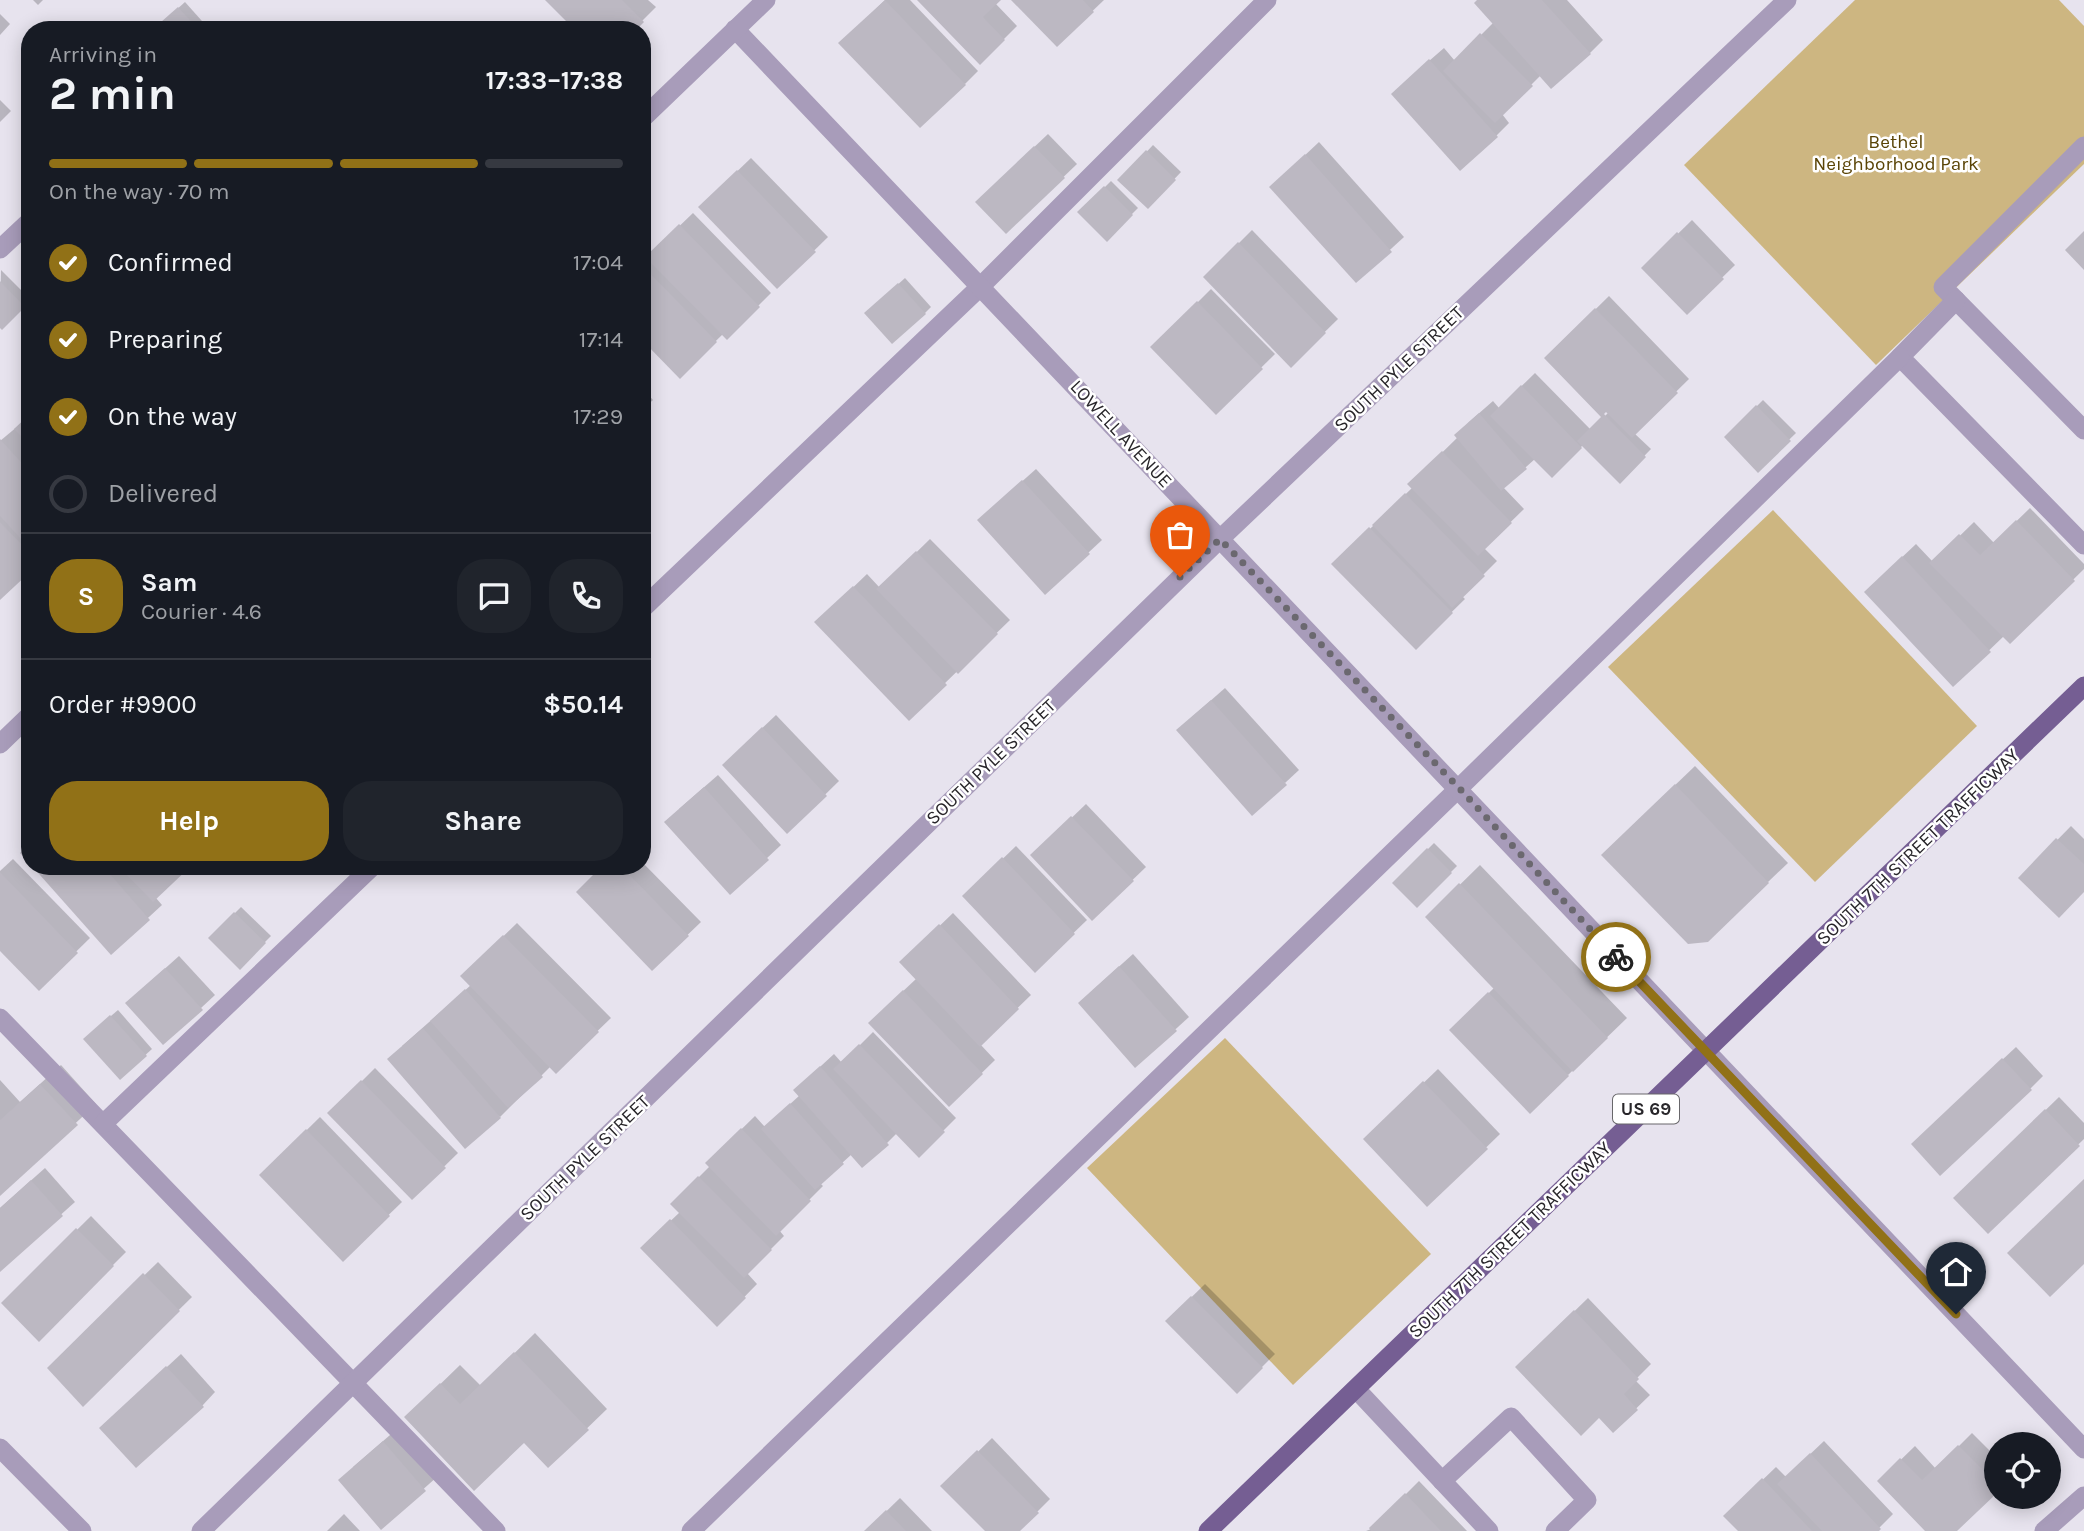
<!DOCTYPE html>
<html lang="en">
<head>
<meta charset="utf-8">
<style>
	body { margin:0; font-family:Karla,sans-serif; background:#20242c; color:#f1f3f6; height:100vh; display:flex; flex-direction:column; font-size:26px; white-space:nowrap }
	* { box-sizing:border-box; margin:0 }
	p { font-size:23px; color:#9ea1a6 }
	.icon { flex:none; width:38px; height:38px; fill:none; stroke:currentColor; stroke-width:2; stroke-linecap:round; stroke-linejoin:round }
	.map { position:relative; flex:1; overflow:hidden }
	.side { position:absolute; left:21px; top:21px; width:630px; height:854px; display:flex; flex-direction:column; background:#171b24; border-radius:28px; box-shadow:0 4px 18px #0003 }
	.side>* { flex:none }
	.controls { position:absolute; left:1984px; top:1432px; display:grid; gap:14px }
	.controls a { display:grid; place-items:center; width:77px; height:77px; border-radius:50%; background:#171b24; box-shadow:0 4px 18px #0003; font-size:35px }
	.pin { position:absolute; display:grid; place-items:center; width:60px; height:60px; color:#fff; margin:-72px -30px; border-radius:50% 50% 50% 0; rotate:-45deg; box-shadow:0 0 7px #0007 }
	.pin .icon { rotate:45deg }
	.courier { position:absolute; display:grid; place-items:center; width:70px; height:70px; margin:-35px; border:5px solid #917117; border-radius:50%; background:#fff; color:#222; box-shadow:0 2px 9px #0007 }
	.overview em { font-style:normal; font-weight:700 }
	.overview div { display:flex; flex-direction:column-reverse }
	.overview { display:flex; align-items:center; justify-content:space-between; height:119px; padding:0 28px }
	h1 { font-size:46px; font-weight:700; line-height:52px }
	.bar { display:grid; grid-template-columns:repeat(4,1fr); gap:10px 7px; align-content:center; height:84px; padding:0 28px }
	.bar i { height:9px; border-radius:5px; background:#363941 }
	.bar .current { background:#917117 }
	.bar p { grid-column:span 4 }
	.line { display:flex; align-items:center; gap:18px; padding:0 28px; border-top:2px solid #363941 }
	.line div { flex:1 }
	.round { display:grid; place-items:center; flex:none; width:74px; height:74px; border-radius:28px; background:#20242c }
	ol { padding:0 28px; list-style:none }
	li { display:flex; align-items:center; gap:21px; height:77px }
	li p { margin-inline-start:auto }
	li .icon { padding:7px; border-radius:50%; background:#917117; color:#fff; stroke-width:4 }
	li:last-child { color:#9ea1a6 }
	li i { width:38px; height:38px; border:4px solid #363941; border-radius:50% }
	.action { display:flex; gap:14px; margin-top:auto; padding:14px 28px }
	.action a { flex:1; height:80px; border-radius:28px; background:#917117; color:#fff; font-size:28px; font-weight:700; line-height:80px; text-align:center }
	.action a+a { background:#20242c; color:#f1f3f6 }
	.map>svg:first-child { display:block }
	.green { fill:#cdb681 }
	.shadow { fill:#0003 }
	.building { fill:#bcb8c2 }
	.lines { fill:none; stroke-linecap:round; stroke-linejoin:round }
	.service { stroke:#a89cba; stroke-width:19 }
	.minor { stroke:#a89cba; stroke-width:19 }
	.primary { stroke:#755e93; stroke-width:19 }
	.done { stroke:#6b686f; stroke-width:7; stroke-dasharray:0 12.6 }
	.route { stroke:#917117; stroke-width:9 }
	.labels { text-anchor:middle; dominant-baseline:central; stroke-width:5; stroke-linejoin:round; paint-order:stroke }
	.shield { fill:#fff; stroke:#68676a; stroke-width:2 }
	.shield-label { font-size:18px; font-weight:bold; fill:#28262a }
	.park-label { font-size:19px; fill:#5a4406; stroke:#fff }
	.street-label { font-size:19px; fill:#28262a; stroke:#fff }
</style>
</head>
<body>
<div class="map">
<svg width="2084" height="1531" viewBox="0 0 2084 1531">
	<rect width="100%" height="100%" fill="#e7e3ee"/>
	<g class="green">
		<polygon points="1855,0 2059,0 2084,26 2084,164 1876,365 1684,165"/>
		<polygon points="1773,510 1977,726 1815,882 1608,667"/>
		<polygon points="1225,1038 1431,1254 1293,1385 1087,1168"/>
	</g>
	<g class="shadow">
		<polygon points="33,0 43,0 38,5"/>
		<polygon points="548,0 648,0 656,7 633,30"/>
		<polygon points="885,0 910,0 978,71 965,84 841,43"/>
		<polygon points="919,0 998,0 995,3 1017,26 980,63"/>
		<polygon points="1014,0 1104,0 1057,45"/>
		<polygon points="1479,0 1567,0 1603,40 1590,53 1541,75 1502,114 1509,123 1496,136 1406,81 1444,48 1455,61 1494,22"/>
		<polygon points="185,2 210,30 154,30"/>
		<polygon points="0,14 10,24 0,35"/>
		<polygon points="0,100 11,111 0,122"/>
		<polygon points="1048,134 1077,164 1006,232 990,189"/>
		<polygon points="1319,142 1404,237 1356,281 1285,174"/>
		<polygon points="1153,145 1181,172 1148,207 1120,180"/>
		<polygon points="751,158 828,237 777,287 700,207"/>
		<polygon points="1111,181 1138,208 1107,239 1080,212"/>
		<polygon points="693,213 771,293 727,337 723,334 680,376 642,338 642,262"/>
		<polygon points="1692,220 1735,265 1687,312 1643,268"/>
		<polygon points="1252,230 1338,319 1291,365 1205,277"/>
		<polygon points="1,270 30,299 2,328 0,326"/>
		<polygon points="905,278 931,307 925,313 873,307"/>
		<polygon points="1211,289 1275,354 1216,412 1153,347"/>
		<polygon points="1609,296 1689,379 1634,433 1651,449 1620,481 1583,445 1552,476 1535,459 1503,487 1524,509 1484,548 1497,561 1462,596 1465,599 1416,647 1334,564 1413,487 1410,484 1458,437 1469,422 1493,401 1499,408 1535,373 1591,430 1611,410 1546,358"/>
		<polygon points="642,388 653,400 642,410"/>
		<polygon points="1763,400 1796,433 1758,470 1726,437"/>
		<polygon points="30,416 30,570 0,598 0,441"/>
		<polygon points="1036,469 1102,540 1088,553 993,507"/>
		<polygon points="2030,508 2084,564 2084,569 2010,642 2004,636 1953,685 1879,579 1916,544 1933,562 1974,522 1994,543"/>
		<polygon points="930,539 1010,620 909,718 817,622 867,574 880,588"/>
		<polygon points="1225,688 1299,770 1285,783 1192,717"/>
		<polygon points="776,715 839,781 787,832 737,752"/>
		<polygon points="1695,766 1788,863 1768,882 1623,835"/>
		<polygon points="718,775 781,845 731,892 679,809"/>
		<polygon points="1086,804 1146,867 1093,918 1033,855"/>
		<polygon points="2071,826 2084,839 2084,890 2020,878"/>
		<polygon points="1434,843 1457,866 1417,906 1394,883"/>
		<polygon points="1016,846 1087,920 1035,970 964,896"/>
		<polygon points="13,859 90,938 39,988 0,948 0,871"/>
		<polygon points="642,862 701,922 652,969 605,866 642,866"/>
		<polygon points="1480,865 1627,1018 1568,1075 1451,1030 1495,987 1427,917"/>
		<polygon points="34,866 189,866 156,898 162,905 111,952"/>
		<polygon points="241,907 271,936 240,967 210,938"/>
		<polygon points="953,913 1031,995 980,1044 995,1060 949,1105 883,1010 917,978 902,962"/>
		<polygon points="517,923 611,1018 556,1071 551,1066 500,1117 402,1046 471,985 463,976"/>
		<polygon points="1133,954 1189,1017 1135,1066 1093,990"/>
		<polygon points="179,956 215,995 201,1008 141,990"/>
		<polygon points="118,1010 152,1049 120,1078 91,1033"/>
		<polygon points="873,1032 956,1118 919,1155 897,1133 887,1143 852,1154 820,1183 823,1186 779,1230 784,1236 747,1273 757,1284 717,1325 642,1248 680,1212 672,1204 710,1166 707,1163 755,1116 765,1127 800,1095 809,1077 834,1054 842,1063"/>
		<polygon points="2016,1047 2043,1076 2030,1089 1926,1131"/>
		<polygon points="61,1065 96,1104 0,1194 0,1080 20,1102"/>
		<polygon points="375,1068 458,1153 413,1197 330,1113"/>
		<polygon points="1438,1069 1500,1134 1427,1205 1365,1139"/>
		<polygon points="2059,1097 2084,1123 2084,1139 1988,1231 1955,1198"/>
		<polygon points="320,1117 402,1202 343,1259 261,1175"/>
		<polygon points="45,1168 75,1202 0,1269 0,1208"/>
		<polygon points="91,1216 126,1252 39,1339 3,1303"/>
		<polygon points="158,1262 192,1297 83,1404 49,1368"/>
		<polygon points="1205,1284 1275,1354 1237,1392 1167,1321"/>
		<polygon points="1588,1298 1651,1364 1635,1380 1650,1395 1613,1431 1599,1416 1517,1367"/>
		<polygon points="535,1333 607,1409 548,1466 524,1440 426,1398 460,1365 481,1386"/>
		<polygon points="181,1354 215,1392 202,1406 115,1415"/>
		<polygon points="397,1429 438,1476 381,1527 353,1467"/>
		<polygon points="1972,1433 1997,1458 1997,1490 1954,1531 1928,1531 1879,1481 1915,1446 1936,1469"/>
		<polygon points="992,1438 1050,1499 1018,1531 987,1531 943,1486"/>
		<polygon points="1824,1441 1893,1514 1876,1531 1740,1531 1725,1516 1776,1467 1786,1477"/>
		<polygon points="1419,1481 1467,1531 1366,1531 1371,1529"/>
		<polygon points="900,1498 932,1531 866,1531"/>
		<polygon points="344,1514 360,1531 327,1531"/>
	</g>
	<g class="building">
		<polygon points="545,0 622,0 644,22 636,30 575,30"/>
		<polygon points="885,0 966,85 920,128 838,43"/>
		<polygon points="917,0 1001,0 983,17 1005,40 980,65"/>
		<polygon points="1011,0 1083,0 1094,12 1057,47"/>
		<polygon points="1477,0 1542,0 1591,54 1551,89 1474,3"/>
		<polygon points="178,7 199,30 152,30"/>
		<polygon points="1480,33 1533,86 1495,123 1443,71"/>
		<polygon points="1429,59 1498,137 1460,171 1391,94"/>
		<polygon points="1034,146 1065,178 1006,234 975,202"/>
		<polygon points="1146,150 1176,180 1148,209 1117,180"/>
		<polygon points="1305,154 1392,252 1356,283 1269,187"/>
		<polygon points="737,170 816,252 777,289 698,207"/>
		<polygon points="1104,186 1133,215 1107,242 1077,212"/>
		<polygon points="679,224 760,307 727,340 645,257"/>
		<polygon points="2084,231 2084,270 2065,250"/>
		<polygon points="1677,232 1724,279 1687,315 1641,268"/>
		<polygon points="1238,242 1326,333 1291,368 1203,277"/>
		<polygon points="642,265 717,342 680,379 642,340"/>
		<polygon points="0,281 25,307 2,330 0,328"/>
		<polygon points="898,283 926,314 892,344 864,313"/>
		<polygon points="1197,301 1263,369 1216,415 1150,347"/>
		<polygon points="1595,308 1678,393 1632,438 1606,412 1604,414 1646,457 1620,484 1577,441 1601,417 1544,358"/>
		<polygon points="1521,385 1582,448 1552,478 1490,416"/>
		<polygon points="1756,405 1791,441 1758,473 1724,437"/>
		<polygon points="1479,413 1527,469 1501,491 1454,435"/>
		<polygon points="30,414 30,445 14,429"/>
		<polygon points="0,439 30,472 30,549 0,516"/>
		<polygon points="1442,451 1512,523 1478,556 1407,484"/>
		<polygon points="1022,480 1090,554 1045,595 977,520"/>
		<polygon points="1405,493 1485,576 1452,608 1372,525"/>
		<polygon points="2016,520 2075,581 2010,644 1929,563 1959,534 1980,555"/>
		<polygon points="0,522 30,553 30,572 0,600"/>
		<polygon points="1369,527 1453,613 1416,650 1331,564"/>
		<polygon points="916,551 998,634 958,674 876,589"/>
		<polygon points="1902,556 1991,652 1953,687 1864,592"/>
		<polygon points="853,586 947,685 909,721 814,622"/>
		<polygon points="1211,700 1287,785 1252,816 1176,730"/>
		<polygon points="762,727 827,796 787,834 722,765"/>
		<polygon points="1675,784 1769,883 1708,942 1688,944 1601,855"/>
		<polygon points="704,787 769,860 730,895 664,822"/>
		<polygon points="1071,816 1134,881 1092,921 1030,855"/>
		<polygon points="2056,838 2084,864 2084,892 2059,918 2018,878"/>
		<polygon points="30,844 30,864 20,853"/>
		<polygon points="1427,848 1452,873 1417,908 1392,883"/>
		<polygon points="1002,857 1075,934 1035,973 962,896"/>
		<polygon points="32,866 103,866 150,920 111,955"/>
		<polygon points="118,866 191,866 153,902"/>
		<polygon points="602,866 621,866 689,936 652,971 576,892"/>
		<polygon points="0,872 78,953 39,991 0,951"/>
		<polygon points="1459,883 1608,1038 1573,1072 1425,917"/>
		<polygon points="234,912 266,943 240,970 208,938"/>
		<polygon points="939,924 1019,1009 980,1047 899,962"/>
		<polygon points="503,935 599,1032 556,1074 460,976"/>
		<polygon points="1119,966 1177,1031 1135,1068 1078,1003"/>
		<polygon points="165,968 203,1010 163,1045 125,1003"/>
		<polygon points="465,989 543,1077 508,1108 430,1021"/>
		<polygon points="903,990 983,1074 949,1107 868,1023"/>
		<polygon points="1488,992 1569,1076 1530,1114 1449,1030"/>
		<polygon points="110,1015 147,1056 120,1080 83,1039"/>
		<polygon points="423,1028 501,1118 465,1149 387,1059"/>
		<polygon points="859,1044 945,1132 919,1158 833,1069"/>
		<polygon points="2002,1058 2032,1090 1940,1176 1911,1144"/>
		<polygon points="820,1066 889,1145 862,1168 793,1090"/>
		<polygon points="361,1080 446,1168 412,1200 327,1113"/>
		<polygon points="1423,1081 1488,1149 1427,1207 1363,1139"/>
		<polygon points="40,1084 78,1125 0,1196 0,1120"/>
		<polygon points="790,1103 844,1164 815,1190 761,1129"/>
		<polygon points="2045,1109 2080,1146 1988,1234 1953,1198"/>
		<polygon points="741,1128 811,1201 776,1236 705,1163"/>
		<polygon points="306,1129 390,1216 343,1262 259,1175"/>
		<polygon points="698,1176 772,1250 744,1278 670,1204"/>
		<polygon points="2084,1179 2084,1264 2050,1297 2007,1253"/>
		<polygon points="31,1180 63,1216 0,1272 0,1208"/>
		<polygon points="670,1219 746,1298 717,1327 640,1248"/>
		<polygon points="76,1228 114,1266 39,1342 1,1303"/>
		<polygon points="143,1273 180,1311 83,1407 47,1368"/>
		<polygon points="1191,1296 1263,1368 1237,1394 1165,1321"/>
		<polygon points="1574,1310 1639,1379 1624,1394 1638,1410 1613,1433 1599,1418 1581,1436 1515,1367"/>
		<polygon points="514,1352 589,1430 548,1468 524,1443 474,1491 404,1417 440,1383 460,1404"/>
		<polygon points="166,1366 204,1407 136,1468 99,1428"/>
		<polygon points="383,1441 426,1491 381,1530 338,1480"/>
		<polygon points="1958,1445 1997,1484 1997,1493 1957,1531 1925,1531 1877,1481 1900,1458 1922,1480"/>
		<polygon points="977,1450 1039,1513 1020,1531 985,1531 940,1486"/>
		<polygon points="1810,1453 1881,1529 1879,1531 1822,1531 1777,1484"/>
		<polygon points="1762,1478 1812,1531 1738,1531 1723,1516"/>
		<polygon points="1405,1493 1441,1531 1371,1531 1369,1528"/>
		<polygon points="886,1510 906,1531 864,1531"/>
	</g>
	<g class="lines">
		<g class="service">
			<polyline points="2084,146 1943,287 2084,430"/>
			<polyline points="0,249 30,221"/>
			<polyline points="1956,300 1900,357 2084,545"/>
			<polyline points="642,609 981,286 1267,0"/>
			<polyline points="0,1018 496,1531"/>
			<polyline points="103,1124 373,866"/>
			<polyline points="1442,1481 1511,1417 1587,1500 1555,1531"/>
			<polyline points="691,1531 1459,788 1900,357"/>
		</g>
		<g class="minor">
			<path d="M735,29C1186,501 1634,976 2084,1449"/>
			<polyline points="642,119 766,0"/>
			<polyline points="0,744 30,715"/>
			<polyline points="1356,1389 1489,1531"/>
			<polyline points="0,1448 82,1531"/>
			<polyline points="201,1531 1220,539 1787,0"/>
			<polyline points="2044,1531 2084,1496"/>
		</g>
		<polyline class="primary" points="1208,1531 2084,686"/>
	</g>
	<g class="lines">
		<polyline class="done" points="1180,577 1220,539 1459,788 1616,957"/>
		<polyline class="route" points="1616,957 1956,1314"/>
	</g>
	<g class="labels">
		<rect class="shield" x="1613" y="1094.5" width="66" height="29" rx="5"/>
		<g class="shield-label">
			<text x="1646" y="1109">US 69</text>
		</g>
		<g class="park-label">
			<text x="1896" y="142">Bethel<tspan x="1896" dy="22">Neighborhood Park</tspan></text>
		</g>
		<g class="street-label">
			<text transform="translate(1399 369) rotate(-44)">SOUTH PYLE STREET</text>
			<text transform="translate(1121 434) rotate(47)">LOWELL AVENUE</text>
			<text transform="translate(991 762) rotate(-44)">SOUTH PYLE STREET</text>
			<text transform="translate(1918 847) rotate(-44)">SOUTH 7TH STREET TRAFFICWAY</text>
			<text transform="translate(585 1158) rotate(-44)">SOUTH PYLE STREET</text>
			<text transform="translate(1510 1240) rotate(-44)">SOUTH 7TH STREET TRAFFICWAY</text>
		</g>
	</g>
</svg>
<div class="controls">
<a><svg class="icon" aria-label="locate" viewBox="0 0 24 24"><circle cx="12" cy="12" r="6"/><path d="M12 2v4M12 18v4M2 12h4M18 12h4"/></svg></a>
</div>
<div class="pin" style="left:1180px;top:577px;background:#ea580c"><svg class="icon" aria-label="bag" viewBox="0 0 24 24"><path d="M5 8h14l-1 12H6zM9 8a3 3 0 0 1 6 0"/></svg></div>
<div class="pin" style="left:1956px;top:1314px;background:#1f2937"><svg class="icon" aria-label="home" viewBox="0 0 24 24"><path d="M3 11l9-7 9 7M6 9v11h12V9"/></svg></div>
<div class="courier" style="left:1616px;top:957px"><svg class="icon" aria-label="bike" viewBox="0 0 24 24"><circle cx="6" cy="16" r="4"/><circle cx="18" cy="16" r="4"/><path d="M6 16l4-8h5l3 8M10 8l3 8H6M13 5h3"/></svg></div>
<section class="side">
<div class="overview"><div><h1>2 min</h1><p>Arriving in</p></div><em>17:33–17:38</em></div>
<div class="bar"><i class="current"></i><i class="current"></i><i class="current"></i><i></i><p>On the way · 70 m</p></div>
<ol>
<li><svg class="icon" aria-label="check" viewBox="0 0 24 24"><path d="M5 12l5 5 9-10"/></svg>Confirmed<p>17:04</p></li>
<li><svg class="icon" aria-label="check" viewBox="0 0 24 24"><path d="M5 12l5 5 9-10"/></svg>Preparing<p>17:14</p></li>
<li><svg class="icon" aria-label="check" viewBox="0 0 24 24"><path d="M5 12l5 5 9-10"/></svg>On the way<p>17:29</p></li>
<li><i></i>Delivered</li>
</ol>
<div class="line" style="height:126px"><b class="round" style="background:#917117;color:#fff">S</b><div><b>Sam</b><p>Courier · 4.6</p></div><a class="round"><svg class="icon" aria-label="chat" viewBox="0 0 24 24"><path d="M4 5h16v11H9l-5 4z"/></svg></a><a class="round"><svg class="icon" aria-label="phone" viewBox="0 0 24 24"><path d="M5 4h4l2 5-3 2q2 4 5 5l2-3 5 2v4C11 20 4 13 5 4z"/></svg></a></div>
<div class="line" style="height:91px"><div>Order #9900</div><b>$50.14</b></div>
<div class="action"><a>Help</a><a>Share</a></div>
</section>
</div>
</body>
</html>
